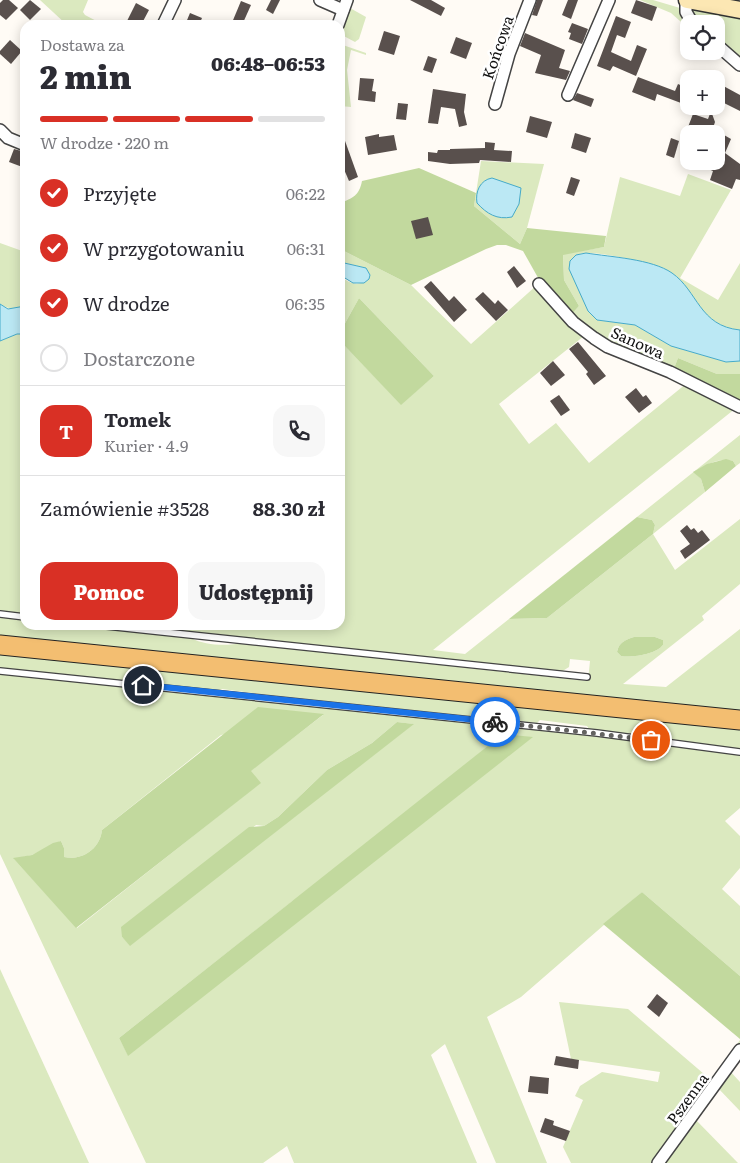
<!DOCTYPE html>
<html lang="pl">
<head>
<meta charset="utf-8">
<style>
	body { margin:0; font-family:Literata,serif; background:#f7f7f7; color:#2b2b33; height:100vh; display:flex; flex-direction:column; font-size:19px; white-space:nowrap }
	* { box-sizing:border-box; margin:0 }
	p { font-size:16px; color:#7c7c81 }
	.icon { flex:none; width:28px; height:28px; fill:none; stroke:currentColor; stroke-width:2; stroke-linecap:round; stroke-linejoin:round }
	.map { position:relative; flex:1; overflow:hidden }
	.panel { position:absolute; left:20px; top:20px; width:325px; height:610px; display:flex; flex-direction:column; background:#fff; border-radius:15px; box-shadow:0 2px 12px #0003 }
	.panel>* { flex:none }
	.controls { position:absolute; left:680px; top:15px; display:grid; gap:10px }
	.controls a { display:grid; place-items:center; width:45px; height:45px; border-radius:10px; background:#fff; box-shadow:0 2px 12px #0003; font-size:25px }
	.pin { position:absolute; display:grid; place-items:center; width:42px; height:42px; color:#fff; margin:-21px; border:2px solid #fff; border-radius:50%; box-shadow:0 1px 5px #0007 }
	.courier { position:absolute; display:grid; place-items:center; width:50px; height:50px; margin:-25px; border:4px solid #1a73e8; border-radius:50%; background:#fff; color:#222; box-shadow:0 1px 6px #0007 }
	.overview em { font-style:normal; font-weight:800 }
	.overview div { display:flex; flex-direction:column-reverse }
	.overview { display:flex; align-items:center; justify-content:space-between; height:85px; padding:0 20px }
	h1 { font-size:32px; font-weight:800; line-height:38px }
	.bar { display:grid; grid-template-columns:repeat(4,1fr); gap:8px 5px; align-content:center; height:60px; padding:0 20px }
	.bar i { height:6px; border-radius:4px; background:#e1e1e2 }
	.bar .on { background:#d93025 }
	.bar p { grid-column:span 4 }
	.line { display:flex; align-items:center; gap:12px; padding:0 20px; border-top:1px solid #e1e1e2 }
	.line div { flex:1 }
	.round { display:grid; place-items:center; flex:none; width:52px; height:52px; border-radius:15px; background:#f7f7f7 }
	ol { padding:0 20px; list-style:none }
	li { display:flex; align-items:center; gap:15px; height:55px }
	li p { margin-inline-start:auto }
	li .icon { padding:5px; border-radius:50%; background:#d93025; color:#fff; stroke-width:4 }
	li:last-child { color:#7c7c81 }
	li i { width:28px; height:28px; border:2px solid #e1e1e2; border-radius:50% }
	.cta { display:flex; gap:10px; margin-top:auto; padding:10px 20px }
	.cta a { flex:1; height:58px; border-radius:15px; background:#d93025; color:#fff; font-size:20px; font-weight:800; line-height:58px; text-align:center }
	.cta a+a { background:#f7f7f7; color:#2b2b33 }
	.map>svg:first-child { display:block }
	.green { fill:#dbe9bf; fill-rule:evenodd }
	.forest { fill:#c2d99e }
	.water { fill:#bbe8f4; stroke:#45aac9 }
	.building { fill:#59504d }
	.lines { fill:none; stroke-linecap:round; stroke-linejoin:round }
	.lane-casing { stroke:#444; stroke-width:8 }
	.street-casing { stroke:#444; stroke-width:14 }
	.secondary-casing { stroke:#333; stroke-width:19 }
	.primary-casing { stroke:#222; stroke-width:21 }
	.lane { stroke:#fff; stroke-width:5.5 }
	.street { stroke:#fff; stroke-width:11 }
	.secondary { stroke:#fce7b3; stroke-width:16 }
	.primary { stroke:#f3be71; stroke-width:19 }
	.done { stroke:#646361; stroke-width:5; stroke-dasharray:0 9 }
	.route { stroke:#1a73e8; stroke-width:6 }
	.labels { text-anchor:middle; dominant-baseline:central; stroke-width:5; stroke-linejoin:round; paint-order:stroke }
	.street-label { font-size:15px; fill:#111; stroke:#fff }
</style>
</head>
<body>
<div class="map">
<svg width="740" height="1163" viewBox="0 0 740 1163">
	<rect width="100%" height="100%" fill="#fffbf5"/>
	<g class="green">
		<polygon points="40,0 88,0 83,12 85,15 104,25 67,25"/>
		<polygon points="640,0 653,0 680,8 689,24 689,29 671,13"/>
		<polygon points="350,8 366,17 359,39 355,42 340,34 345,10"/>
		<polygon points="692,10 740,18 740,61 716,39 716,24 699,24 692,17"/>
		<polygon points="340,44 366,53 366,55 351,50 347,70 351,107 340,106"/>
		<polygon points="481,161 544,164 527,228 520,244 474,206"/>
		<path d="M688,174L731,190L680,278L718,300L740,263V330C698,326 698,291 672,273C659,264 602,252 586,253C579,253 574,257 570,261L597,320L635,325L671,346L726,362L740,361V374H717L678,358L673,371L612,345L570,316L579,306L564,280L563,254L604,247L620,177L680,196Z"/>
		<path d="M0,243L25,252V306C16,311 8,309 0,304Z"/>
		<path d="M340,249L411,285L471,344L537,285L559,313L597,343L596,346L584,336L499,404L529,444L556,423L589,463L687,383L632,362L634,360L664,372L736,408L433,650L465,654L509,619L547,618L653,534L655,525L652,520L637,517L740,435V463L736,466L733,461C720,457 705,465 694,472L701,479L705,492L653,534L675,570L740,519V584L702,616L704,620L623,684L666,687L740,629V711L0,635V617L25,620V625H69L191,638C206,646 227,646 243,643L588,681L590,661L570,659L569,667L561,672L122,625H340V275C348,284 359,287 369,279L370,275L366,268L340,262ZM359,298L434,376L401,404L342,343L343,327ZM634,637H655L663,640V645C656,654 633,658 621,656L617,652C619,642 625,640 634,637Z"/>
		<polygon points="17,334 25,334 25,614 0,612 0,341"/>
		<polygon points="0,653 740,729 740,749 589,729 587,726 540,720 537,723 268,695 222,689 218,691 0,668"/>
		<path d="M0,674L605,737L740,755V808L725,821L740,836V868L722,889L740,906V976L642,892L521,997L487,1017L547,1163H496L445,1044L431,1055L477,1163H294L287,1146L263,1163H146L0,854ZM323,715L250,771L260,783L77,928L14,859L32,855L61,841L64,848V857C82,861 100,849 102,830L221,735ZM397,722L413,724L130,945L122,937L256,825L264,826L278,817L327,770L372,743ZM295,899L128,1055L119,1038Z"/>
		<polygon points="0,969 89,1163 0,1163"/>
		<polygon points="559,1002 628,1009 711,1080 740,1040 740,1044 654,1163 571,1163 563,1147 583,1100 575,1096 580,1086 602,1072 658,1082 660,1072 571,1059"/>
		<polygon points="729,1070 740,1082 740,1111 716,1086"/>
		<polygon points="694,1118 738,1163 662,1163"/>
	</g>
	<g class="forest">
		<path d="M419,168L476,193L474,206L520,244L527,228L606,236L604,247L563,255L564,280L579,306L570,316L541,283L523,251L506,245H497L486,249L411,285L340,249V203C353,198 359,196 362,181Z"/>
		<polygon points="359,298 434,376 401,405 342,343 343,327"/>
		<polygon points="678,358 717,374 740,374 740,404 673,371"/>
		<polygon points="726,459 733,461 736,466 705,492 701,479 693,472 707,464"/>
		<polygon points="637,517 652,520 655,525 653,534 547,618 509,619"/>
		<path d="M634,637H655L663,640V645C656,654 633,658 621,656L617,652C619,642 625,640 634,637Z"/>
		<path d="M258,707L324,714L251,771L261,783L76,928L13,858L32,855L53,843L61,841L64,848V857C82,861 100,849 102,830Z"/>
		<polygon points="397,722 414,724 130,946 122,937 121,927 249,827 264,826 278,817 327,770 372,743"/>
		<polygon points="503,734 533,737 128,1056 119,1038"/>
		<polygon points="642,892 740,976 740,1039 603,924"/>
	</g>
	<g class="water">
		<path d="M492,178L521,188L519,204L512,217C497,220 487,214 477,203C475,192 480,180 492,178Z"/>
		<path d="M586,253C611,257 652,259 672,273C698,291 699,326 740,330V361L726,362L671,346L635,325L597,320L588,311L569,269L570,261L576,255Z"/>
		<polygon points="340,262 366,268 370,275 369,279 364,283 353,283 340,275"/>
		<polygon points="0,304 8,309 25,306 25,334 17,334 0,341"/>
	</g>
	<g class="building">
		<polygon points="3,0 9,0 18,8 6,20 0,15 0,3"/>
		<polygon points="30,0 41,9 30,20 20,10"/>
		<polygon points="271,0 280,0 273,14 266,10"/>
		<polygon points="410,0 431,0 445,8 441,16"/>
		<polygon points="537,0 543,0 537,16 532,15"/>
		<polygon points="568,0 578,0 571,19 562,15"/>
		<polygon points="636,0 657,7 652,21 631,13"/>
		<polygon points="241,1 251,5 242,25 231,25"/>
		<polygon points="136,3 149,10 141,25 127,21"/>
		<polygon points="190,13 202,18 199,25 185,25"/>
		<polygon points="616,16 631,22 625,38 617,35 611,52 631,61 637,45 647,49 636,76 613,66 610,71 597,66"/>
		<polygon points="572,23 588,29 582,44 569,39 571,33 568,32"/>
		<polygon points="384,31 400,36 394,55 378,50"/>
		<polygon points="525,33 565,50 559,68 570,71 566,80 535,73 541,55 520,46"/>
		<polygon points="456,37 472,43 466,59 450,53"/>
		<polygon points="10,40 22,51 11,64 0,54 0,51"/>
		<polygon points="428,56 437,59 432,73 423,70"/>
		<polygon points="638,77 675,91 678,84 689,89 689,106 657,94 655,101 632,92"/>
		<polygon points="360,78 374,79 372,91 376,92 375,102 358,100"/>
		<polygon points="716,82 740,95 740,111 716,99"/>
		<polygon points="433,89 466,94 464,112 467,125 459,127 455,109 441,107 438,124 428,123"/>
		<polygon points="577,93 594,99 591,107 573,100"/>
		<polygon points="398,103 408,104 406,120 396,119"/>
		<polygon points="711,111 715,122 711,134 688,127 693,114 708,119"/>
		<polygon points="530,116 552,122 547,138 526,132"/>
		<polygon points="340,127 358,177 349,181 340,160"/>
		<polygon points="575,133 591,138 586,153 571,148"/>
		<polygon points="379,134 379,137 394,135 397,150 368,155 365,137"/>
		<polygon points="724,135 731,139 725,153 740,164 740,180 736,179 732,189 710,180 713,171 690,161 716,161 716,147"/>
		<polygon points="671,138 679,141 674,158 666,155"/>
		<polygon points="485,142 495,143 494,150 512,151 511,162 480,160 479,163 450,164 428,161 428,152 437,153 438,150 450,150 450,149 485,148"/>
		<polygon points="14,149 25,152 25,168 9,162"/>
		<polygon points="571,177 580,180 574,196 566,193"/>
		<polygon points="428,217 433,235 416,239 411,221"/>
		<polygon points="514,266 526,281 517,288 507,272"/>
		<polygon points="431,281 449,301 454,296 467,310 454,322 424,287"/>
		<polygon points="483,292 495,304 498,300 508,310 496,321 475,299"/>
		<polygon points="578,342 606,376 594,385 586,374 588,372 569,349"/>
		<polygon points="553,361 565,375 551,386 540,373"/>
		<polygon points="636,388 643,397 646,395 652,403 639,413 625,397"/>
		<polygon points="559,395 570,410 561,416 550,401"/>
		<polygon points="687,525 691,530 694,528 698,533 702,530 710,540 685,559 680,551 690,544 680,531"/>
		<polygon points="657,994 668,1003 659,1017 647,1007"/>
		<polygon points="556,1056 579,1060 578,1069 554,1065"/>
		<polygon points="530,1076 549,1078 548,1094 528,1092"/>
		<polygon points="545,1118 554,1121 553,1125 570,1131 566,1141 540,1132"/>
	</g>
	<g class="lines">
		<defs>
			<g id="lane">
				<polyline points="0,614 25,617"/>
				<polyline points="97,625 587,677"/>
				<polyline points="0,671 597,733 740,752"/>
			</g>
			<g id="street">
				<polyline points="320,0 343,10"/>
				<polyline points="686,0 686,12 693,24"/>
				<polyline points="163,25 175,0"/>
				<polyline points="338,25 347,0"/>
				<polyline points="716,44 740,65"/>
				<polyline points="568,95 609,0"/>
				<polyline points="495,104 509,54 530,0"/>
				<polyline points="0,130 8,138 25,145"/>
				<polyline points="539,284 573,322 594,338 608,347 670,372 740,407"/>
				<polyline points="658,1163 740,1050"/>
			</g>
			<polyline id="secondary" points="687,0 740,10"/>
			<polyline id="primary" points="0,645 740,720"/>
		</defs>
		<use href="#lane" class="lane-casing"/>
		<use href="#street" class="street-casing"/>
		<use href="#secondary" class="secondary-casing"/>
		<use href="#primary" class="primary-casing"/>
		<use href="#lane" class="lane"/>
		<use href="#street" class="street"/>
		<use href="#secondary" class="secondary"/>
		<use href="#primary" class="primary"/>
	</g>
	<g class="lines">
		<polyline class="done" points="495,722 651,740"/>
		<polyline class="route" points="143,685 495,722"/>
	</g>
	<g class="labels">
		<g class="street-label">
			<text transform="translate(497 47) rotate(-71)">Końcowa</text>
			<text transform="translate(638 342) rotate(24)">Sanowa</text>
			<text transform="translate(687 1098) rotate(-54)">Pszenna</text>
		</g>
	</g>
</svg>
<div class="controls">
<a><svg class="icon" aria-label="locate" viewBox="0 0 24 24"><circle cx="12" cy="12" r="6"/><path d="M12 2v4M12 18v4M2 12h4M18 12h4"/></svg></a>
<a>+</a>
<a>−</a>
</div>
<div class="pin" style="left:651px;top:740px;background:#ea580c"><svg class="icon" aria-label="bag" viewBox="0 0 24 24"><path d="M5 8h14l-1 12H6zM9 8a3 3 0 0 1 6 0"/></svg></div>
<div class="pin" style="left:143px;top:685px;background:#1f2937"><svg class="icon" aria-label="home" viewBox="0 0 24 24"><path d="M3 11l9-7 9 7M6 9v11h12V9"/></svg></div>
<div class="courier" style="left:495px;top:722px"><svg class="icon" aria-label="bike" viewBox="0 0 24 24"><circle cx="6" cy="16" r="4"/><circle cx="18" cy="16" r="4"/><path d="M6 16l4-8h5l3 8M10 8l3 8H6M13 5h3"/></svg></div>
<section class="panel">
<div class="overview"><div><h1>2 min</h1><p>Dostawa za</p></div><em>06:48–06:53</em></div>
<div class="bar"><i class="on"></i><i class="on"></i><i class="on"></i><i></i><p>W drodze · 220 m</p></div>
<ol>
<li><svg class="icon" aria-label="check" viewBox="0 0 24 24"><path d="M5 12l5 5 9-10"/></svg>Przyjęte<p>06:22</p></li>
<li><svg class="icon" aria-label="check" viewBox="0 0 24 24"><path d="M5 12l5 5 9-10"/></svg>W przygotowaniu<p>06:31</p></li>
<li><svg class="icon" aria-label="check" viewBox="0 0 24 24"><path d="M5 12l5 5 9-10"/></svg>W drodze<p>06:35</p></li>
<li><i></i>Dostarczone</li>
</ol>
<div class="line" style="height:90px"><b class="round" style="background:#d93025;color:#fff">T</b><div><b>Tomek</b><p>Kurier · 4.9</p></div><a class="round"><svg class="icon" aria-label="phone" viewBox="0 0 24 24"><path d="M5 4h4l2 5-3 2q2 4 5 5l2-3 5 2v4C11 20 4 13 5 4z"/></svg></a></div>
<div class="line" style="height:65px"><div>Zamówienie #3528</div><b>88.30 zł</b></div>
<div class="cta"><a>Pomoc</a><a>Udostępnij</a></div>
</section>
</div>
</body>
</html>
